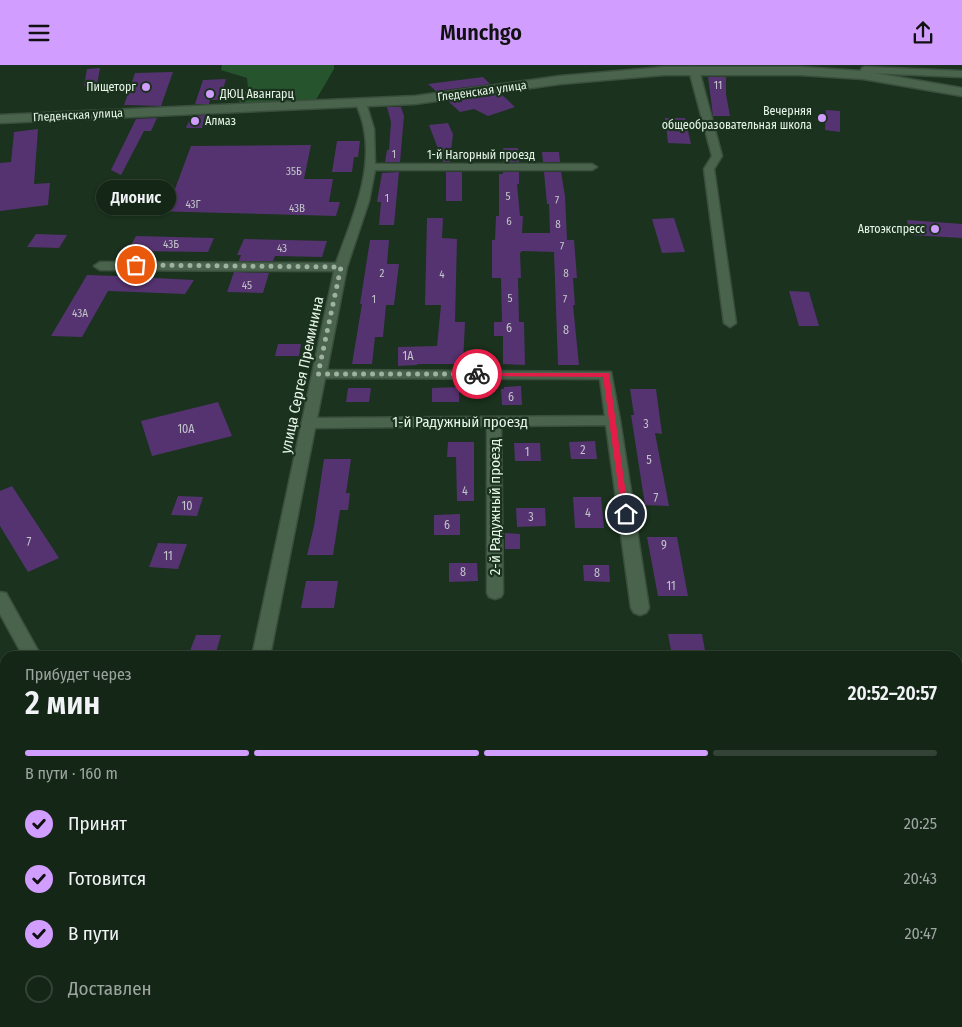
<!DOCTYPE html>
<html lang="ru">
<head>
<meta charset="utf-8">
<style>
	body { margin:0; font-family:"Fira Sans Condensed",sans-serif; background:#1d2e1f; color:#f1f3f6; height:100vh; display:flex; flex-direction:column; font-size:19px; white-space:nowrap }
	* { box-sizing:border-box; margin:0 }
	p { font-size:16px; color:#9da5a1 }
	.icon { flex:none; width:28px; height:28px; fill:none; stroke:currentColor; stroke-width:2; stroke-linecap:round; stroke-linejoin:round }
	.map { position:relative; flex:1; overflow:hidden }
	.side { position:absolute; left:0px; top:586px; width:962px; height:376px; display:flex; flex-direction:column; background:#142616; border-radius:15px 15px 0 0; box-shadow:0 1px 4px #0004,0 0 0 1px #334335 }
	.side>* { flex:none }
	.pin { position:absolute; display:grid; place-items:center; width:42px; height:42px; color:#fff; margin:-21px; border:2px solid #fff; border-radius:50%; box-shadow:0 1px 5px #0007 }
	.courier { position:absolute; display:grid; place-items:center; width:50px; height:50px; margin:-25px; border:4px solid #e11d48; border-radius:50%; background:#fff; color:#222; box-shadow:0 1px 6px #0007 }
	.bubble { position:absolute; height:35px; border-radius:18px; background:#142616; box-shadow:0 1px 4px #0004,0 0 0 1px #334335; font-size:16px; font-weight:600; line-height:35px; text-align:center }
	.overview em { font-style:normal; font-weight:600 }
	.overview div { display:flex; flex-direction:column-reverse }
	.overview { display:flex; align-items:center; justify-content:space-between; height:85px; padding:0 25px }
	h1 { font-size:32px; font-weight:600; line-height:38px }
	.bar { display:grid; grid-template-columns:repeat(4,1fr); gap:8px 5px; align-content:center; height:60px; padding:0 25px }
	.bar i { height:6px; border-radius:4px; background:#334335 }
	.bar .current { background:#d19dfe }
	.bar p { grid-column:span 4 }
	ol { padding:0 25px; list-style:none }
	li { display:flex; align-items:center; gap:15px; height:55px }
	li p { margin-inline-start:auto }
	li .icon { padding:5px; border-radius:50%; background:#d19dfe; color:#111; stroke-width:4 }
	li:last-child { color:#9da5a1 }
	li i { width:28px; height:28px; border:2px solid #334335; border-radius:50% }
	header { display:flex; justify-content:space-between; align-items:center; height:65px; padding:0 25px; background:#d19dfe; color:#111; font-size:22px; font-weight:600 }
	.map>svg:first-child { display:block }
	.green { fill:#26542d }
	.building { fill:#553370 }
	.lines { fill:none; stroke-linecap:round; stroke-linejoin:round }
	.street-casing { stroke:#3a4f3d; stroke-width:3 }
	.secondary-casing { stroke:#3a4f3d; stroke-width:3 }
	.street { fill:#49634c; fill-rule:evenodd }
	.secondary { fill:#49634c; fill-rule:evenodd }
	.route { fill:#e11d48 }
	.done { stroke:#9fb1a1; stroke-width:5; stroke-dasharray:0 9 }
	.poi-dot { fill:#d19dfe; stroke:#1a321e; stroke-width:2 }
	.labels { text-anchor:middle; dominant-baseline:central; stroke-width:4.5; stroke-linejoin:round; paint-order:stroke }
	.far-number-label { font-size:11px; fill:#c2c5ca }
	.far-poi-label { font-size:12px; fill:#e7f6e8; stroke:#1a321e; text-anchor:end }
	.far-street-label { font-size:12px; fill:#e7f6e8; stroke:#1a321e }
	.number-label { font-size:12px; fill:#c2c5ca }
	.street-label { font-size:15px; fill:#e7f6e8; stroke:#1a321e }
</style>
</head>
<body>
<header><svg class="icon" aria-label="menu" viewBox="0 0 24 24"><path d="M4 6h16M4 12h16M4 18h16"/></svg>Munchgo<svg class="icon" aria-label="share" viewBox="0 0 24 24"><path d="M12 15V3M7 8l5-5 5 5M5 13v7h14v-7"/></svg></header>
<div class="map">
<svg width="962" height="962" viewBox="0 0 962 962">
	<rect width="100%" height="100%" fill="#1a321e"/>
	<g class="green">
		<polygon points="222,0 334,0 334,4 317,33 310,38 241,38 237,34 248,24 247,13 221,5"/>
		<polygon points="0,712 5,716 5,958 536,958 536,962 0,962"/>
	</g>
	<g class="building">
		<polygon points="100,3 97,20 84,21 87,4"/>
		<polygon points="173,7 161,41 124,40 135,8"/>
		<polygon points="483,12 490,19 436,26 428,19"/>
		<polygon points="708,12 726,12 726,29 730,51 713,51"/>
		<polygon points="226,14 220,35 210,35 209,39 195,39 203,15"/>
		<polygon points="501,29 515,42 488,51 474,44 460,47 448,36"/>
		<polygon points="387,42 401,42 404,51 400,97 385,97 387,85 389,85 391,57"/>
		<polygon points="826,45 840,46 840,67 825,65"/>
		<polygon points="205,50 202,63 186,63 191,51"/>
		<polygon points="157,53 151,66 144,66 121,110 111,105 136,54"/>
		<polygon points="665,53 685,53 691,79 668,78"/>
		<polygon points="448,58 453,69 450,97 443,97 429,60"/>
		<polygon points="38,64 34,119 50,118 48,140 0,146 0,98 11,97 14,67"/>
		<polygon points="337,76 360,76 358,92 354,92 352,107 332,107"/>
		<polygon points="311,80 304,114 333,114 329,137 340,137 336,151 149,146 156,131 172,132 191,81"/>
		<polygon points="503,83 518,83 519,97 503,97"/>
		<polygon points="542,87 559,87 560,97 543,97"/>
		<polygon points="399,107 394,160 379,160 381,137 377,137 382,108"/>
		<rect x="446" y="107" width="16" height="29"/>
		<polygon points="503,107 519,107 519,119 517,119 520,151 523,151 522,168 550,168 549,139 547,139 544,107 561,107 565,131 567,175 574,175 577,213 573,213 575,240 573,240 579,300 558,300 554,187 522,186 520,188 521,213 518,213 519,257 524,257 525,300 503,299 503,271 494,271 494,257 502,257 501,213 492,213 492,175 495,175 496,151 499,151 499,109 503,109"/>
		<polygon points="427,153 443,153 442,173 457,174 455,257 465,257 463,299 417,299 417,300 398,301 398,282 437,281 441,240 425,240"/>
		<polygon points="674,153 685,187 662,188 652,154"/>
		<polygon points="907,155 962,159 962,173 910,170"/>
		<polygon points="36,169 67,170 59,183 27,182"/>
		<polygon points="136,171 214,173 208,187 128,186"/>
		<polygon points="244,174 327,176 322,192 275,191 273,196 239,196 241,190 237,190"/>
		<polygon points="370,175 389,175 387,199 399,199 394,240 386,240 383,272 375,272 372,299 352,299 362,239 360,239"/>
		<polygon points="234,207 269,208 263,228 227,227"/>
		<polygon points="87,210 116,211 194,215 185,229 108,226 82,272 51,271"/>
		<polygon points="789,226 809,227 819,261 799,261"/>
		<polygon points="278,279 301,279 299,291 275,291"/>
		<polygon points="521,321 522,340 502,340 501,324 504,324 504,322"/>
		<polygon points="459,322 459,337 432,337 432,323"/>
		<polygon points="348,323 371,323 369,337 346,337"/>
		<polygon points="630,324 656,324 662,369 655,368 669,441 645,440 631,350 634,350"/>
		<polygon points="218,337 232,371 152,391 141,356"/>
		<polygon points="595,376 597,394 571,394 569,377"/>
		<polygon points="448,377 474,377 474,436 457,436 456,392 447,392"/>
		<polygon points="514,378 540,378 541,396 515,396"/>
		<polygon points="324,394 351,394 346,428 350,428 348,445 340,445 333,490 307,490 314,461"/>
		<polygon points="12,421 59,493 28,507 0,461 0,426"/>
		<polygon points="178,431 203,432 197,451 171,450"/>
		<polygon points="573,432 601,432 604,463 575,463"/>
		<polygon points="516,443 545,443 546,461 517,462"/>
		<polygon points="460,449 460,470 434,470 434,450"/>
		<polygon points="505,468 520,469 520,484 505,484"/>
		<polygon points="647,472 677,472 688,531 658,531"/>
		<polygon points="158,478 187,479 178,504 149,502"/>
		<polygon points="449,498 477,498 478,516 449,517"/>
		<polygon points="583,500 609,500 610,517 584,516"/>
		<polygon points="306,516 338,516 334,543 301,543"/>
		<polygon points="668,569 702,569 706,591 672,591"/>
		<polygon points="196,570 221,570 215,591 188,591"/>
	</g>
	<g class="lines">
		<defs>
			<g id="street">
				<polygon points="694,2 699,5 722,91 714,104 736,258 730,262 724,258 704,104 712,91 689,5"/>
				<polygon points="865,2 962,6 962,12 868,8 866,12 860,12 858,10 862,3"/>
				<path d="M361,35L366,38L374,64L375,99H592L597,102L592,105H375L369,136L347,202L327,305L611,307L620,355L649,543L646,548L640,550L634,548L631,543L606,360L501,361L503,528L501,532L495,534L489,532L487,528V361L315,363L270,591H252L334,206L100,205L94,201L100,197L336,198C351,156 373,109 364,64C363,55 359,47 356,38ZM325,313L600,314L605,351L317,353Z"/>
				<polygon points="0,527 6,528 41,591 23,591 0,549"/>
			</g>
			<g id="secondary">
				<polygon points="664,2 800,2 863,6 962,23 962,31 863,14 800,10 664,10 560,19 415,39 0,58 0,50 415,31 560,11"/>
				<polygon points="0,645 5,647 5,669 0,667"/>
				<polygon points="704,958 745,958 747,962 706,962"/>
			</g>
		</defs>
		<use href="#street" class="street-casing"/>
		<use href="#secondary" class="secondary-casing"/>
		<use href="#street" class="street"/>
		<use href="#secondary" class="secondary"/>
	</g>
	<polygon class="route" points="475,308 609,308 629,451 623,451 622,449 603,312 477,311 474,309"/>
	<g class="lines">
		<polyline class="done" points="136,200 341,202 318,309 477,309"/>
	</g>
	<g class="poi-dot">
		<circle cx="146" cy="22" r="5"/>
		<circle cx="210" cy="29" r="5"/>
		<circle cx="822" cy="53" r="5"/>
		<circle cx="195" cy="56" r="5"/>
		<circle cx="935" cy="164" r="5"/>
	</g>
	<g class="labels">
		<g class="far-number-label">
			<text x="718" y="20">11</text>
			<text x="394" y="89">1</text>
			<text x="294" y="106">35Б</text>
			<text x="508" y="131">5</text>
			<text x="387" y="133">1</text>
			<text x="557" y="135">7</text>
			<text x="193" y="139">43Г</text>
			<text x="297" y="143">43В</text>
			<text x="509" y="156">6</text>
			<text x="558" y="159">8</text>
			<text x="171" y="179">43Б</text>
			<text x="562" y="181">7</text>
			<text x="282" y="183">43</text>
			<text x="382" y="208">2</text>
			<text x="566" y="208">8</text>
			<text x="442" y="209">4</text>
			<text x="247" y="220">45</text>
			<text x="510" y="233">5</text>
			<text x="374" y="234">1</text>
			<text x="565" y="234">7</text>
			<text x="80" y="248">43А</text>
		</g>
		<g class="far-poi-label">
			<text x="136" y="22">Пищеторг</text>
			<text x="220" y="29" text-anchor="start">ДЮЦ Авангарц</text>
			<text x="812" y="46">Вечерняя<tspan x="812" dy="14">общеобразовательная школа</tspan></text>
			<text x="205" y="56" text-anchor="start">Алмаз</text>
			<text x="925" y="164">Автоэкспресс</text>
		</g>
		<g class="far-street-label">
			<text transform="translate(482 26) rotate(-8)">Гледенская улица</text>
			<text transform="translate(78 50) rotate(-3)">Гледенская улица</text>
			<text x="481" y="90">1-й Нагорный проезд</text>
		</g>
		<g class="number-label">
			<text x="509" y="263">6</text>
			<text x="566" y="265">8</text>
			<text x="408" y="291">1А</text>
			<text x="511" y="332">6</text>
			<text x="646" y="359">3</text>
			<text x="186" y="364">10А</text>
			<text x="583" y="385">2</text>
			<text x="527" y="387">1</text>
			<text x="649" y="395">5</text>
			<text x="465" y="426">4</text>
			<text x="656" y="433">7</text>
			<text x="187" y="441">10</text>
			<text x="588" y="448">4</text>
			<text x="531" y="452">3</text>
			<text x="447" y="460">6</text>
			<text x="29" y="477">7</text>
			<text x="664" y="480">9</text>
			<text x="168" y="491">11</text>
			<text x="463" y="507">8</text>
			<text x="597" y="508">8</text>
			<text x="671" y="521">11</text>
		</g>
		<g class="street-label">
			<text transform="translate(302 310) rotate(-78)">улица Сергея Преминина</text>
			<text x="460" y="357">1-й Радужный проезд</text>
			<text transform="translate(495 442) rotate(-90)">2-й Радужный проезд</text>
		</g>
	</g>
</svg>
<div class="pin" style="left:136px;top:200px;background:#ea580c"><svg class="icon" aria-label="bag" viewBox="0 0 24 24"><path d="M5 8h14l-1 12H6zM9 8a3 3 0 0 1 6 0"/></svg></div>
<div class="pin" style="left:626px;top:449px;background:#1f2937"><svg class="icon" aria-label="home" viewBox="0 0 24 24"><path d="M3 11l9-7 9 7M6 9v11h12V9"/></svg></div>
<div class="courier" style="left:477px;top:309px"><svg class="icon" aria-label="bike" viewBox="0 0 24 24"><circle cx="6" cy="16" r="4"/><circle cx="18" cy="16" r="4"/><path d="M6 16l4-8h5l3 8M10 8l3 8H6M13 5h3"/></svg></div>
<div class="bubble" style="left:96px;top:115px;width:80px">Дионис</div>
<section class="side">
<div class="overview"><div><h1>2 мин</h1><p>Прибудет через</p></div><em>20:52–20:57</em></div>
<div class="bar"><i class="current"></i><i class="current"></i><i class="current"></i><i></i><p>В пути · 160 m</p></div>
<ol>
<li><svg class="icon" aria-label="check" viewBox="0 0 24 24"><path d="M5 12l5 5 9-10"/></svg>Принят<p>20:25</p></li>
<li><svg class="icon" aria-label="check" viewBox="0 0 24 24"><path d="M5 12l5 5 9-10"/></svg>Готовится<p>20:43</p></li>
<li><svg class="icon" aria-label="check" viewBox="0 0 24 24"><path d="M5 12l5 5 9-10"/></svg>В пути<p>20:47</p></li>
<li><i></i>Доставлен</li>
</ol>
</section>
</div>
</body>
</html>
